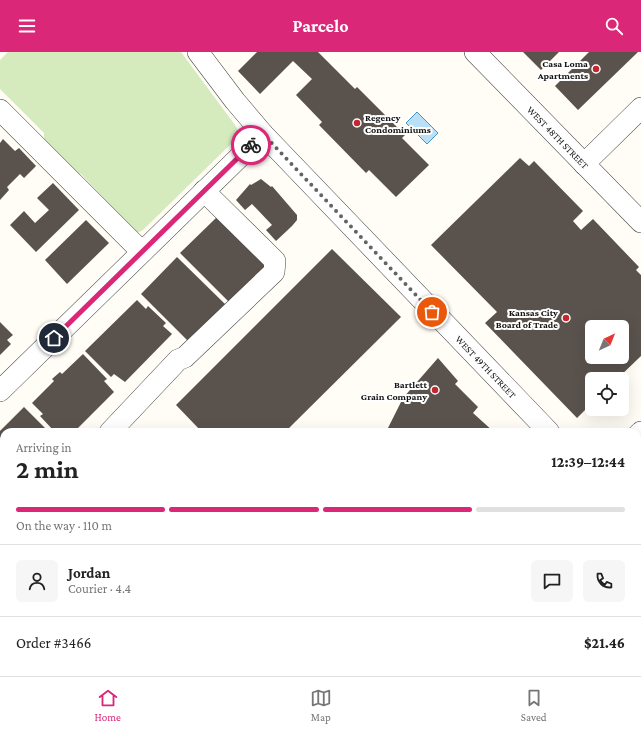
<!DOCTYPE html>
<html lang="en">
<head>
<meta charset="utf-8">
<style>
	body { margin:0; font-family:"Crimson Pro",serif; background:#f6f6f6; color:#222; height:100vh; display:flex; flex-direction:column; font-size:15px; white-space:nowrap }
	* { box-sizing:border-box; margin:0 }
	p { font-size:13px; color:#767676 }
	.icon { flex:none; width:22px; height:22px; fill:none; stroke:currentColor; stroke-width:2; stroke-linecap:round; stroke-linejoin:round }
	.map { position:relative; flex:1; overflow:hidden }
	.panel { position:absolute; left:0px; top:376px; width:641px; height:248px; display:flex; flex-direction:column; background:#fff; border-radius:12px 12px 0 0; box-shadow:0 4px 16px #0002 }
	.panel>* { flex:none }
	.needle { width:26px; rotate:43deg }
	.controls { position:absolute; left:585px; top:268px; display:grid; gap:8px }
	.controls a { display:grid; place-items:center; width:44px; height:44px; border-radius:6px; background:#fff; box-shadow:0 4px 16px #0002; font-size:20px }
	.pin { position:absolute; display:grid; place-items:center; width:34px; height:34px; color:#fff; margin:-17px; border:2px solid #fff; border-radius:50%; box-shadow:0 1px 4px #0007 }
	.courier { position:absolute; display:grid; place-items:center; width:40px; height:40px; margin:-20px; border:3px solid #db2777; border-radius:50%; background:#fff; color:#222; box-shadow:0 1px 5px #0007 }
	.summary em { font-style:normal; font-weight:700 }
	.summary div { display:flex; flex-direction:column-reverse }
	.summary { display:flex; align-items:center; justify-content:space-between; height:68px; padding:0 16px }
	h1 { font-size:26px; font-weight:700; line-height:30px }
	.bar { display:grid; grid-template-columns:repeat(4,1fr); gap:6px 4px; align-content:center; height:48px; padding:0 16px }
	.bar i { height:5px; border-radius:3px; background:#e0e0e0 }
	.bar .on { background:#db2777 }
	.bar p { grid-column:span 4 }
	.line { display:flex; align-items:center; gap:10px; padding:0 16px; border-top:1px solid #e0e0e0 }
	.line div { flex:1 }
	.round { display:grid; place-items:center; flex:none; width:42px; height:42px; border-radius:6px; background:#f6f6f6 }
	header { display:flex; justify-content:space-between; align-items:center; height:52px; padding:0 16px; background:#db2777; color:#fff; font-size:18px; font-weight:700 }
	.dock { display:flex; justify-content:space-around; align-items:center; height:56px; border-top:1px solid #e0e0e0; background:#fff; font-size:11px; color:#767676 }
	.dock a { display:grid; justify-items:center; gap:2px }
	.dock .on { color:#db2777 }
	.map>svg:first-child { display:block }
	.green { fill:#d5ebbd }
	.water { fill:#b9e0f7; stroke:#3f96cf }
	.building { fill:#5a524d; fill-rule:evenodd }
	.lines { fill:none; stroke-linecap:round; stroke-linejoin:round }
	.minor-casing { stroke:#444; stroke-width:22 }
	.minor { stroke:#fff; stroke-width:21 }
	.done { stroke:#646461; stroke-width:4; stroke-dasharray:0 7.2 }
	.route { stroke:#db2777; stroke-width:5 }
	.poi-dot { fill:#c4262e; stroke:#fff; stroke-width:1.5 }
	.labels { text-anchor:middle; dominant-baseline:central; stroke-width:4; stroke-linejoin:round; paint-order:stroke }
	.poi-label { font-size:10px; font-weight:bold; fill:#111; stroke:#fff; text-anchor:end }
	.street-label { font-size:10px; fill:#111; stroke:#fff }
</style>
</head>
<body>
<header><svg class="icon" aria-label="menu" viewBox="0 0 24 24"><path d="M4 6h16M4 12h16M4 18h16"/></svg>Parcelo<svg class="icon" aria-label="search" viewBox="0 0 24 24"><circle cx="10" cy="10" r="6"/><path d="M15 15l6 6"/></svg></header>
<div class="map">
<svg width="641" height="624" viewBox="0 0 641 624">
	<rect width="100%" height="100%" fill="#fffdf5"/>
	<polygon class="green" points="8,0 181,0 235,73 238,79 238,85 143,178 137,181 81,122 73,120 44,90 44,81 0,37 0,8"/>
	<polygon class="water" points="417,60 438,81 427,92 406,71"/>
	<g class="building">
		<polygon points="257,0 318,0 355,37 357,35 405,83 402,86 429,113 396,145 369,118 366,121 319,73 322,70 296,43 312,27 293,9 260,42 238,19"/>
		<polygon points="523,0 559,0 541,18"/>
		<polygon points="589,0 638,0 578,58 555,34"/>
		<polygon points="3,87 15,99 19,96 36,114 24,126 20,122 7,135 9,138 0,148 0,91"/>
		<path d="M520,106L529,114L534,109L583,159L573,169L581,178L593,167L639,215L636,218L641,223V304L617,327H592V351L577,366L485,271L497,260L431,193ZM592,275H622V305H592Z"/>
		<polygon points="261,127 271,135 272,134 297,163 297,168 292,174 276,189 266,178 272,173 252,152 245,158 236,148 250,132 251,133"/>
		<polygon points="53,131 79,158 36,200 10,173 24,159 35,171 49,158 37,146"/>
		<polygon points="217,165 266,214 229,250 180,201"/>
		<polygon points="86,168 109,191 67,232 45,208"/>
		<polygon points="332,197 401,265 285,380 202,380 176,353"/>
		<polygon points="177,205 226,253 189,290 141,242"/>
		<polygon points="137,248 146,257 148,254 166,271 163,274 172,282 125,330 114,322 111,325 85,299"/>
		<polygon points="0,270 13,283 7,288 11,292 0,303"/>
		<polygon points="83,302 107,327 104,329 114,340 74,380 54,379 40,364 43,362 32,351 54,329 52,327 60,320 62,322"/>
		<polygon points="438,306 458,329 455,332 478,355 473,361 494,380 386,380 403,346"/>
		<polygon points="24,355 49,380 4,380 4,409 0,405 0,379"/>
		<polygon points="0,410 4,414 4,471 0,475"/>
		<polygon points="0,564 4,568 4,619 0,623"/>
		<polygon points="278,620 290,620 294,624 274,624"/>
		<polygon points="316,620 354,620 350,624 320,624"/>
	</g>
	<g class="lines">
		<defs>
			<g id="minor">
				<path id="s1" d="M198,0L235,49L263,82L549,380"/>
				<path id="s2" d="M475,0L641,170"/>
				<polyline points="0,58 142,200"/>
				<polyline points="584,112 641,56"/>
				<polyline points="0,339 263,82"/>
				<polyline points="110,380 178,308 185,305 274,220 275,209 204,139"/>
				<polyline points="637,384 641,380"/>
				<polyline points="637,462 641,466"/>
				<polyline points="0,519 4,514"/>
				<polyline points="90,620 94,624"/>
				<polyline points="54,624 58,620"/>
				<polyline points="394,624 398,620"/>
			</g>
		</defs>
		<use href="#minor" class="minor-casing"/>
		<use href="#minor" class="minor"/>
	</g>
	<g class="lines">
		<polyline class="done" points="251,93 263,82 432,260"/>
		<polyline class="route" points="54,286 251,93"/>
	</g>
	<g class="poi-dot">
		<circle cx="596" cy="17" r="4"/>
		<circle cx="357" cy="71" r="4"/>
		<circle cx="566" cy="266" r="4"/>
		<circle cx="435" cy="338" r="4"/>
	</g>
	<g class="labels">
		<g class="poi-label">
			<text x="588" y="11">Casa Loma<tspan x="588" dy="12">Apartments</tspan></text>
			<text x="365" y="65" text-anchor="start">Regency<tspan x="365" dy="12">Condominiums</tspan></text>
			<text x="558" y="260">Kansas City<tspan x="558" dy="12">Board of Trade</tspan></text>
			<text x="427" y="332">Bartlett<tspan x="427" dy="12">Grain Company</tspan></text>
		</g>
		<g class="street-label">
			<text stroke="none"><textPath href="#s2" startOffset="119">WEST 48TH STREET</textPath></text>
			<text stroke="none"><textPath href="#s1" startOffset="427">WEST 49TH STREET</textPath></text>
		</g>
	</g>
</svg>
<div class="controls">
<a><svg class="needle" viewBox="-14 -14 28 28"><path d="M0-13l5 13h-10z" fill="#e53935"/><path d="M0 13l5-13h-10z" fill="#767676"/></svg></a>
<a><svg class="icon" aria-label="locate" viewBox="0 0 24 24"><circle cx="12" cy="12" r="6"/><path d="M12 2v4M12 18v4M2 12h4M18 12h4"/></svg></a>
</div>
<div class="pin" style="left:432px;top:260px;background:#ea580c"><svg class="icon" aria-label="bag" viewBox="0 0 24 24"><path d="M5 8h14l-1 12H6zM9 8a3 3 0 0 1 6 0"/></svg></div>
<div class="pin" style="left:54px;top:286px;background:#1f2937"><svg class="icon" aria-label="home" viewBox="0 0 24 24"><path d="M3 11l9-7 9 7M6 9v11h12V9"/></svg></div>
<div class="courier" style="left:251px;top:93px"><svg class="icon" aria-label="bike" viewBox="0 0 24 24"><circle cx="6" cy="16" r="4"/><circle cx="18" cy="16" r="4"/><path d="M6 16l4-8h5l3 8M10 8l3 8H6M13 5h3"/></svg></div>
<section class="panel">
<div class="summary"><div><h1>2 min</h1><p>Arriving in</p></div><em>12:39–12:44</em></div>
<div class="bar"><i class="on"></i><i class="on"></i><i class="on"></i><i></i><p>On the way · 110 m</p></div>
<div class="line" style="height:72px"><a class="round"><svg class="icon" aria-label="person" viewBox="0 0 24 24"><circle cx="12" cy="8" r="4"/><path d="M4 21q1-7 8-7t8 7"/></svg></a><div><b>Jordan</b><p>Courier · 4.4</p></div><a class="round"><svg class="icon" aria-label="chat" viewBox="0 0 24 24"><path d="M4 5h16v11H9l-5 4z"/></svg></a><a class="round"><svg class="icon" aria-label="phone" viewBox="0 0 24 24"><path d="M5 4h4l2 5-3 2q2 4 5 5l2-3 5 2v4C11 20 4 13 5 4z"/></svg></a></div>
<div class="line" style="height:52px"><div>Order #3466</div><b>$21.46</b></div>
</section>
</div>
<nav class="dock">
<a class="on"><svg class="icon" aria-label="home" viewBox="0 0 24 24"><path d="M3 11l9-7 9 7M6 9v11h12V9"/></svg>Home</a>
<a><svg class="icon" aria-label="map" viewBox="0 0 24 24"><path d="M3 6l6-2 6 2 6-2v14l-6 2-6-2-6 2zM9 4v14M15 6v14"/></svg>Map</a>
<a><svg class="icon" aria-label="saved" viewBox="0 0 24 24"><path d="M7 4h10v16l-5-4-5 4z"/></svg>Saved</a>
</nav>
</body>
</html>
